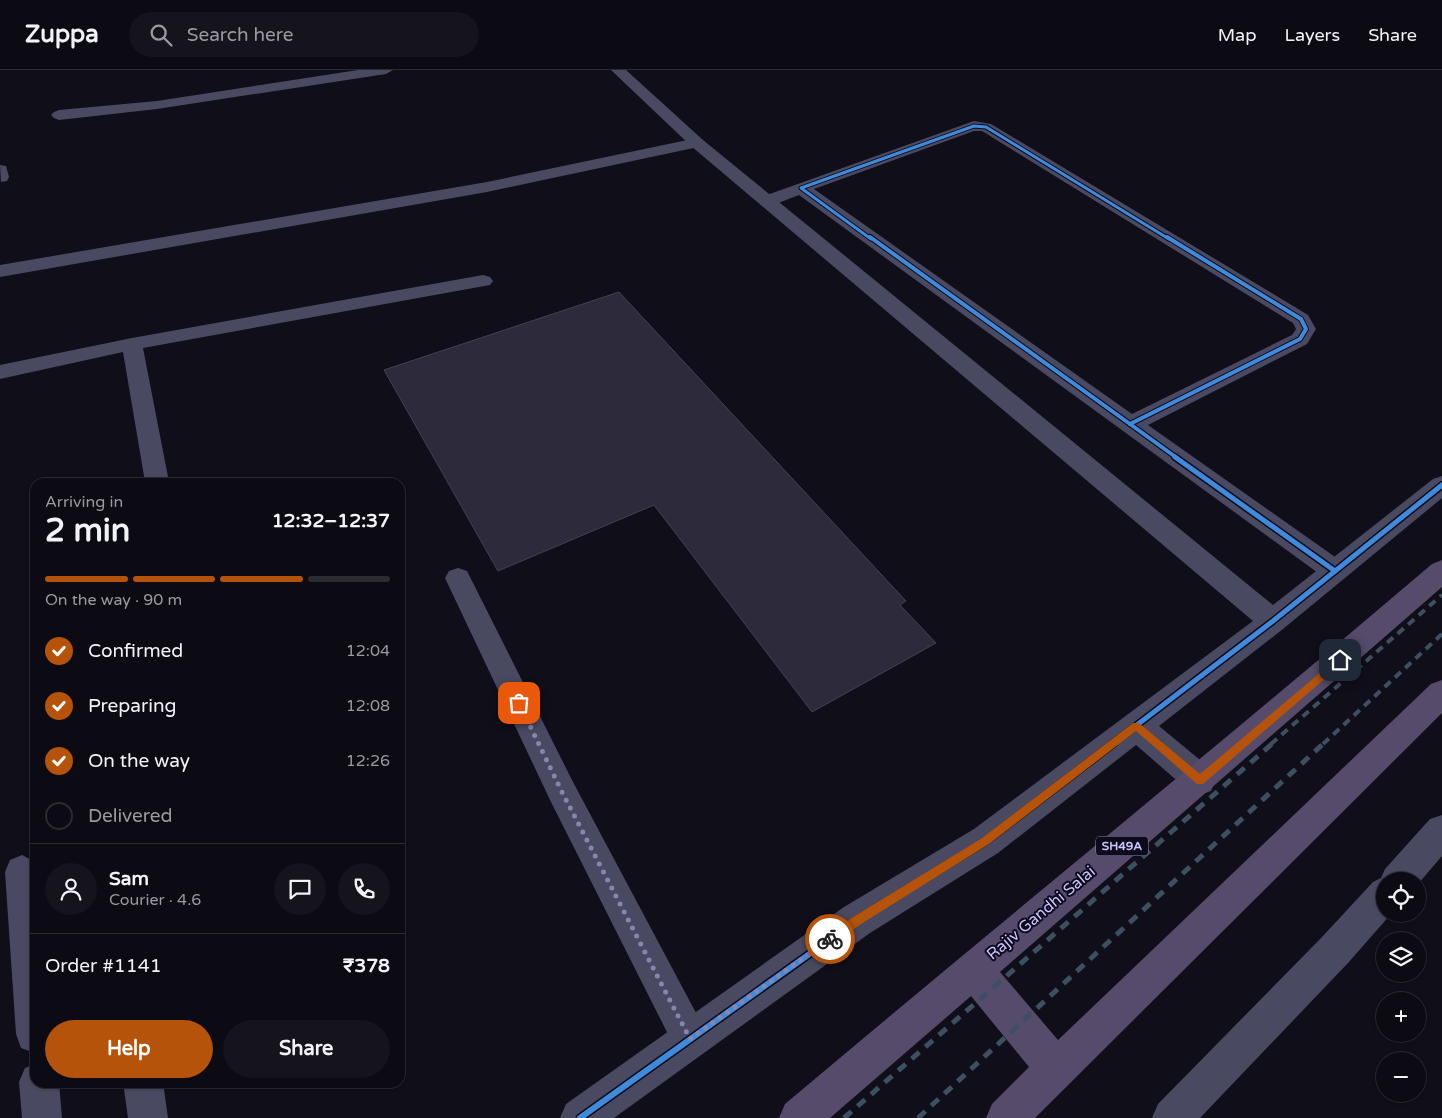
<!DOCTYPE html>
<html lang="en">
<head>
<meta charset="utf-8">
<style>
	body { margin:0; font-family:"Varela Round",sans-serif; background:#15131b; color:#f1f3f6; height:100vh; display:flex; flex-direction:column; font-size:19px; white-space:nowrap }
	* { box-sizing:border-box; margin:0 }
	p { font-size:16px; color:#9a9a9f }
	.icon { flex:none; width:28px; height:28px; fill:none; stroke:currentColor; stroke-width:2; stroke-linecap:round; stroke-linejoin:round }
	.map { position:relative; flex:1; overflow:hidden }
	.side { position:absolute; left:30px; top:408px; width:375px; height:610px; display:flex; flex-direction:column; background:#0c0a12; border-radius:15px; box-shadow:0 1px 4px #0004,0 0 0 1px #2c2b32 }
	.side>* { flex:none }
	.tools { position:absolute; left:1376px; top:802px; display:grid; gap:10px }
	.tools a { display:grid; place-items:center; width:50px; height:50px; border-radius:50%; background:#0c0a12; box-shadow:0 1px 4px #0004,0 0 0 1px #2c2b32; font-size:25px }
	.pin { position:absolute; display:grid; place-items:center; width:42px; height:42px; color:#fff; margin:-21px; border-radius:10px; box-shadow:0 2px 8px #0006 }
	.courier { position:absolute; display:grid; place-items:center; width:50px; height:50px; margin:-25px; border:4px solid #b45309; border-radius:50%; background:#fff; color:#222; box-shadow:0 1px 6px #0007 }
	.summary em { font-style:normal; font-weight:700 }
	.summary div { display:flex; flex-direction:column-reverse }
	.summary { display:flex; align-items:center; justify-content:space-between; height:85px; padding:0 15px }
	h1 { font-size:32px; font-weight:700; line-height:38px }
	.bar { display:grid; grid-template-columns:repeat(4,1fr); gap:8px 5px; align-content:center; height:60px; padding:0 15px }
	.bar i { height:6px; border-radius:4px; background:#2c2b32 }
	.bar .on { background:#b45309 }
	.bar p { grid-column:span 4 }
	.line { display:flex; align-items:center; gap:12px; padding:0 15px; border-top:1px solid #2c2b32 }
	.line div { flex:1 }
	.round { display:grid; place-items:center; flex:none; width:52px; height:52px; border-radius:26px; background:#15131b }
	ol { padding:0 15px; list-style:none }
	li { display:flex; align-items:center; gap:15px; height:55px }
	li p { margin-inline-start:auto }
	li .icon { padding:5px; border-radius:50%; background:#b45309; color:#fff; stroke-width:4 }
	li:last-child { color:#9a9a9f }
	li i { width:28px; height:28px; border:2px solid #2c2b32; border-radius:50% }
	.primary-button { display:flex; gap:10px; margin-top:auto; padding:10px 15px }
	.primary-button a { flex:1; height:58px; border-radius:30px; background:#b45309; color:#fff; font-size:20px; font-weight:700; line-height:58px; text-align:center }
	.primary-button a+a { background:#15131b; color:#f1f3f6 }
	header { display:flex; align-items:center; gap:30px; box-sizing:border-box; height:70px; padding:0 25px; background:#0c0a12; border-bottom:1px solid #2c2b32 }
	header strong { font-size:24px }
	nav { display:flex; gap:28px; margin-inline-start:auto; font-size:18px }
	.search { width:350px; height:45px; background:#15131b; display:flex; align-items:center; gap:12px; box-sizing:border-box; padding:0 18px; border-radius:28px; color:#9a9a9f; font-size:19px }
	.map>svg:first-child { display:block }
	.building { fill:#2d2b3b; stroke:#434057 }
	.lines { fill:none; stroke-linecap:round; stroke-linejoin:round }
	.service { fill:#494961; fill-rule:evenodd }
	.minor { fill:#494961; fill-rule:evenodd }
	.tertiary { fill:#494961; fill-rule:evenodd }
	.primary { fill:#574b6b; fill-rule:evenodd }
	.rail-far1 { stroke:#3b5162; stroke-width:4; stroke-dasharray:8 6; stroke-linecap:butt }
	.rail { stroke:#3b5162; stroke-width:5; stroke-dasharray:10 8; stroke-linecap:butt }
	.cycleway-far3-casing { stroke:#0d0a1c; stroke-width:5 }
	.cycleway-far2-casing { stroke:#0d0a1c; stroke-width:6 }
	.cycleway-far1-casing { stroke:#0d0a1c; stroke-width:8 }
	.cycleway-casing { stroke:#0d0a1c; stroke-width:9 }
	.cycleway-far3 { stroke:#408adc; stroke-width:3 }
	.cycleway-far2 { stroke:#408adc; stroke-width:4 }
	.cycleway-far1 { stroke:#408adc; stroke-width:5 }
	.cycleway { stroke:#408adc; stroke-width:6 }
	.route { fill:#b45309 }
	.done { stroke:#8985ae; stroke-width:5; stroke-dasharray:0 9 }
	.labels { text-anchor:middle; dominant-baseline:central; stroke-width:4; stroke-linejoin:round; paint-order:stroke }
	.shield { fill:#0d0a1c; stroke:#918dbb; stroke-width:1 }
	.shield-label { font-size:12px; font-weight:bold; fill:#cac5ff }
	.near-street-label { font-size:16px; fill:#cac5ff; stroke:#0d0a1c }
</style>
</head>
<body>
<header>
<strong>Zuppa</strong>
<div class="search"><svg class="icon" aria-label="search" viewBox="0 0 24 24"><circle cx="10" cy="10" r="6"/><path d="M15 15l6 6"/></svg>Search here</div>
<nav><a>Map</a><a>Layers</a><a>Share</a></nav>
</header>
<div class="map">
<svg width="1442" height="1048" viewBox="0 0 1442 1048">
	<rect width="100%" height="100%" fill="#100e18"/>
	<polygon class="building" points="619,222 906,531 900,535 936,573 812,642 654,435 498,501 384,300"/>
	<g class="lines">
		<polygon class="service" points="458,498 467,501 573,712 703,956 709,969 703,982 690,988 677,982 551,732 445,508 449,501"/>
		<g class="minor">
			<polygon points="358,0 393,0 386,4 157,39 59,50 54,48 51,45 54,42 59,40 157,31"/>
			<path d="M974,51L991,54L1308,245L1316,259L1307,274L1148,355L1345,494L1348,501L1345,508L1335,512L1325,508L799,125L773,135L767,136L761,135L758,131L761,127ZM974,61H982L1293,253L1296,259L1292,265L1132,344L814,119Z"/>
			<polygon points="697,68 703,70 705,73 703,76 487,122 0,207 0,195 487,112"/>
			<polygon points="0,95 6,96 9,107 7,111 1,112"/>
			<polygon points="483,205 490,207 493,211 490,215 143,278 169,412 145,412 123,282 0,309 0,295 132,268"/>
			<polygon points="22,785 35,792 35,983 21,978 16,964 5,802 10,790"/>
			<polygon points="35,994 35,1012 59,1012 62,1048 22,1048 19,1012 25,998"/>
			<polygon points="123,1012 163,1012 168,1048 128,1048"/>
		</g>
		<g class="tertiary">
			<polygon points="611,0 626,0 703,70 1273,535 1433,409 1442,406 1442,428 1283,559 1159,656 1211,699 1216,710 1211,721 1200,725 1189,721 1136,675 998,783 870,863 614,1048 560,1048 566,1034 844,837 974,759 1253,551 691,76"/>
			<polygon points="1442,745 1442,786 1418,814 1418,811 1385,811 1385,844 1391,844 1348,893 1200,1048 1152,1048 1158,1034 1322,867 1373,812 1381,808 1385,799 1430,749"/>
		</g>
		<path class="primary" d="M1442,490V517L1000,902L1058,970L1431,614L1442,610V643L1035,1048H986L992,1034L1029,997L971,926L830,1048H779L785,1034C1000,853 1218,676 1432,494Z"/>
		<g class="rail-far1">
			<polyline points="1271,674 1442,525"/>
			<polyline points="1323,674 1442,564"/>
		</g>
		<g class="rail">
			<polyline points="844,1048 1273,673"/>
			<polyline points="918,1048 1324,673"/>
		</g>
		<defs>
			<polyline id="cycleway-far3" points="871,169 801,118 974,56 986,57 1169,169"/>
			<g id="cycleway-far2">
				<polyline points="870,167 1130,354"/>
				<polyline points="1130,354 1177,388"/>
				<polyline points="1130,354 1300,269 1306,259 1301,249 1167,167"/>
			</g>
			<g id="cycleway-far1">
				<polyline points="1175,387 1335,501"/>
				<polyline points="1112,674 1273,551 1442,415"/>
			</g>
			<polyline id="cycleway" points="580,1048 857,850 986,771 1114,673"/>
		</defs>
		<use href="#cycleway-far3" class="cycleway-far3-casing"/>
		<use href="#cycleway-far2" class="cycleway-far2-casing"/>
		<use href="#cycleway-far1" class="cycleway-far1-casing"/>
		<use href="#cycleway" class="cycleway-casing"/>
		<use href="#cycleway-far3" class="cycleway-far3"/>
		<use href="#cycleway-far2" class="cycleway-far2"/>
		<use href="#cycleway-far1" class="cycleway-far1"/>
		<use href="#cycleway" class="cycleway"/>
	</g>
	<polygon class="route" points="1340,586 1345,590 1343,593 1203,714 1197,714 1136,661 989,774 861,854 834,873 830,875 827,873 825,869 827,865 853,847 982,768 1133,653 1139,653 1200,704"/>
	<g class="lines">
		<polyline class="done" points="519,633 562,722 690,969 830,869"/>
	</g>
	<g class="labels">
		<rect class="shield" x="1096" y="766.5" width="52" height="19" rx="4"/>
		<g class="shield-label">
			<text x="1122" y="776">SH49A</text>
		</g>
		<g class="near-street-label">
			<text transform="translate(1041 843) rotate(-40)">Rajiv Gandhi Salai</text>
		</g>
	</g>
</svg>
<div class="tools">
<a><svg class="icon" aria-label="locate" viewBox="0 0 24 24"><circle cx="12" cy="12" r="6"/><path d="M12 2v4M12 18v4M2 12h4M18 12h4"/></svg></a>
<a><svg class="icon" aria-label="layers" viewBox="0 0 24 24"><path d="M12 4l9 5-9 5-9-5zM3 14l9 5 9-5"/></svg></a>
<a>+</a>
<a>−</a>
</div>
<div class="pin" style="left:519px;top:633px;background:#ea580c"><svg class="icon" aria-label="bag" viewBox="0 0 24 24"><path d="M5 8h14l-1 12H6zM9 8a3 3 0 0 1 6 0"/></svg></div>
<div class="pin" style="left:1340px;top:590px;background:#1f2937"><svg class="icon" aria-label="home" viewBox="0 0 24 24"><path d="M3 11l9-7 9 7M6 9v11h12V9"/></svg></div>
<div class="courier" style="left:830px;top:869px"><svg class="icon" aria-label="bike" viewBox="0 0 24 24"><circle cx="6" cy="16" r="4"/><circle cx="18" cy="16" r="4"/><path d="M6 16l4-8h5l3 8M10 8l3 8H6M13 5h3"/></svg></div>
<section class="side">
<div class="summary"><div><h1>2 min</h1><p>Arriving in</p></div><em>12:32–12:37</em></div>
<div class="bar"><i class="on"></i><i class="on"></i><i class="on"></i><i></i><p>On the way · 90 m</p></div>
<ol>
<li><svg class="icon" aria-label="check" viewBox="0 0 24 24"><path d="M5 12l5 5 9-10"/></svg>Confirmed<p>12:04</p></li>
<li><svg class="icon" aria-label="check" viewBox="0 0 24 24"><path d="M5 12l5 5 9-10"/></svg>Preparing<p>12:08</p></li>
<li><svg class="icon" aria-label="check" viewBox="0 0 24 24"><path d="M5 12l5 5 9-10"/></svg>On the way<p>12:26</p></li>
<li><i></i>Delivered</li>
</ol>
<div class="line" style="height:90px"><a class="round"><svg class="icon" aria-label="person" viewBox="0 0 24 24"><circle cx="12" cy="8" r="4"/><path d="M4 21q1-7 8-7t8 7"/></svg></a><div><b>Sam</b><p>Courier · 4.6</p></div><a class="round"><svg class="icon" aria-label="chat" viewBox="0 0 24 24"><path d="M4 5h16v11H9l-5 4z"/></svg></a><a class="round"><svg class="icon" aria-label="phone" viewBox="0 0 24 24"><path d="M5 4h4l2 5-3 2q2 4 5 5l2-3 5 2v4C11 20 4 13 5 4z"/></svg></a></div>
<div class="line" style="height:65px"><div>Order #1141</div><b>₹378</b></div>
<div class="primary-button"><a>Help</a><a>Share</a></div>
</section>
</div>
</body>
</html>
